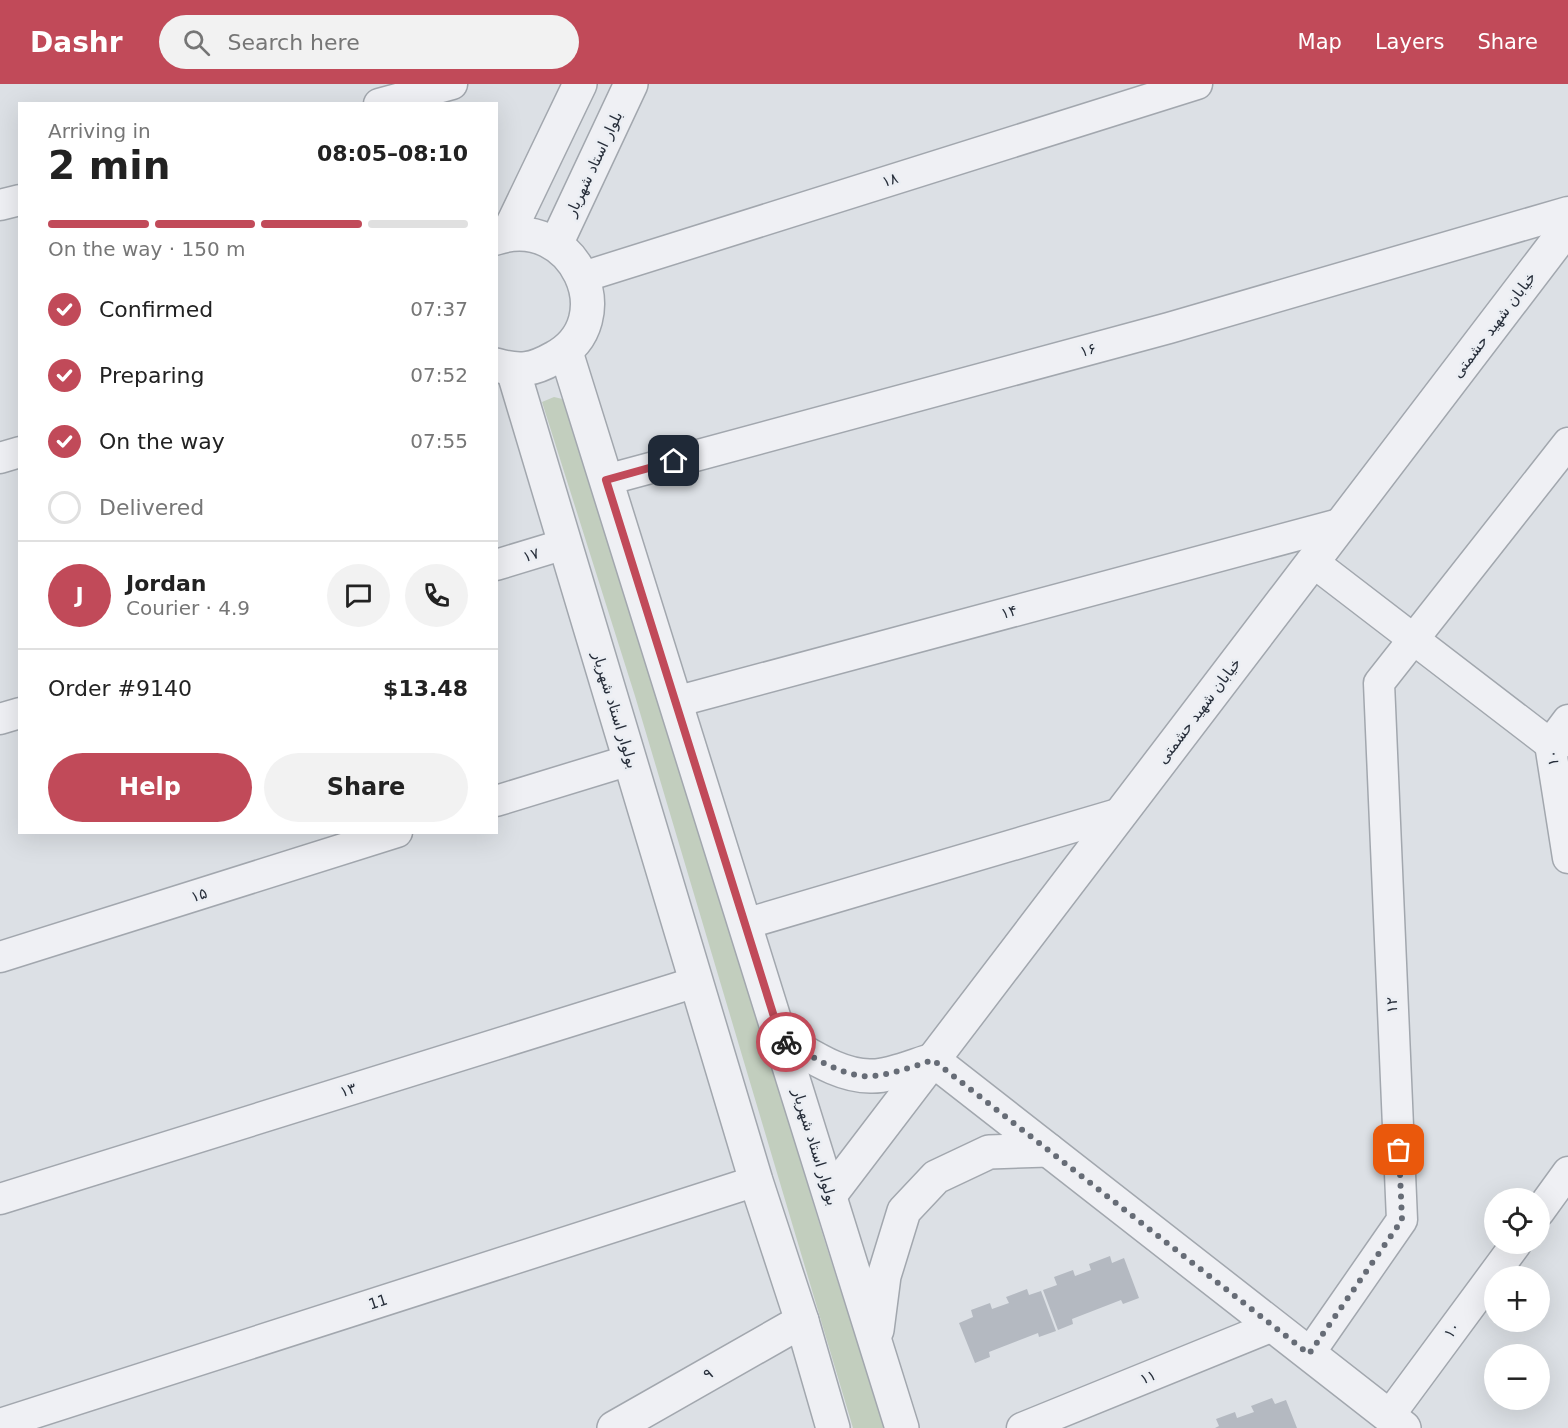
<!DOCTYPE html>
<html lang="en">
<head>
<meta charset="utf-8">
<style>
	body { margin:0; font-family:"DejaVu Sans",Cairo,sans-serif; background:#f2f2f2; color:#222; height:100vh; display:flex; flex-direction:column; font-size:22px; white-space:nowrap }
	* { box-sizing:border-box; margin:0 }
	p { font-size:20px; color:#767676 }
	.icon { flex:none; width:33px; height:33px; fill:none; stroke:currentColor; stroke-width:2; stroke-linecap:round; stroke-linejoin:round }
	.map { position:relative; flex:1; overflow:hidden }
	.details { position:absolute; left:18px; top:18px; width:480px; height:732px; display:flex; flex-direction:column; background:#fff; border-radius:0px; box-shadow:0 6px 24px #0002 }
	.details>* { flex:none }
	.buttons { position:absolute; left:1484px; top:1104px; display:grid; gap:12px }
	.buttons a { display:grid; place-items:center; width:66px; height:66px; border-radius:50%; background:#fff; box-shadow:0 6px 24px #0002; font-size:30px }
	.pin { position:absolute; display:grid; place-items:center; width:51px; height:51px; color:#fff; margin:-26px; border-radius:12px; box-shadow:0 3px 9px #0006 }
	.courier { position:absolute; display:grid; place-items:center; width:60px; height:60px; margin:-30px; border:4px solid #c14a59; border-radius:50%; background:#fff; color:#222; box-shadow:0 2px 8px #0007 }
	.summary em { font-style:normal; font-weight:700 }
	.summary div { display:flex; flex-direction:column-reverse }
	.summary { display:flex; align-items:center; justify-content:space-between; height:102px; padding:0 30px }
	h1 { font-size:39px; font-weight:700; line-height:45px }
	.bar { display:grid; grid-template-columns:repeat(4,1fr); gap:9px 6px; align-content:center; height:72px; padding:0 30px }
	.bar i { height:8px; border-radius:4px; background:#e0e0e0 }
	.bar .selected { background:#c14a59 }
	.bar p { grid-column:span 4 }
	.line { display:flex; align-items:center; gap:15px; padding:0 30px; border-top:2px solid #e0e0e0 }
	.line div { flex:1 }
	.round { display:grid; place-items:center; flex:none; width:63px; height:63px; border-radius:32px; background:#f2f2f2 }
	ol { padding:0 30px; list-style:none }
	li { display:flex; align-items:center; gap:18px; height:66px }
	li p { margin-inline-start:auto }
	li .icon { padding:6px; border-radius:50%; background:#c14a59; color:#fff; stroke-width:4 }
	li:last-child { color:#767676 }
	li i { width:33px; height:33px; border:3px solid #e0e0e0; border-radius:50% }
	.primary-button { display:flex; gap:12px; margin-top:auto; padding:12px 30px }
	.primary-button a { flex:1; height:69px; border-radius:36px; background:#c14a59; color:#fff; font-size:24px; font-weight:700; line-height:69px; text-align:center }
	.primary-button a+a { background:#f2f2f2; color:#222 }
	header { display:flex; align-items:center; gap:36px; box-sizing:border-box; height:84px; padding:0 30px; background:#c14a59; color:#fff }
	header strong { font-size:28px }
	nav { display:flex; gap:33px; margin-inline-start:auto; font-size:21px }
	.search { width:420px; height:54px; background:#f2f2f2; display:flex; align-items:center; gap:15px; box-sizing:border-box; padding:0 21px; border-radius:33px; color:#767676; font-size:22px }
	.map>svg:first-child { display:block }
	.green { fill:#c2cebe }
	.building { fill:#b4b9c1 }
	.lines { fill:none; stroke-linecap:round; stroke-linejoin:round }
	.minor-casing { stroke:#a2a7ae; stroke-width:33 }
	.tertiary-casing { stroke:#a2a7ae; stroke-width:36 }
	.minor { stroke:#eff0f4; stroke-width:30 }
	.tertiary { stroke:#eff0f4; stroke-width:33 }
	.done { stroke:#666c76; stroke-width:6; stroke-dasharray:0 10.8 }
	.route { stroke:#c14a59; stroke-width:8 }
	.labels { text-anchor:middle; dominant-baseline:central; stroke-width:5; stroke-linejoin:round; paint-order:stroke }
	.street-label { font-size:15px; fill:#272e3a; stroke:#ebeef3 }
</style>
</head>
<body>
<header>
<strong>Dashr</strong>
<div class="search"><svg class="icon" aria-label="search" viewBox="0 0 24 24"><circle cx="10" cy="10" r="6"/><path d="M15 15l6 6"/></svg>Search here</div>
<nav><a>Map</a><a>Layers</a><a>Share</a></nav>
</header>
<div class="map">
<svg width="1568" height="1344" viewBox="0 0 1568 1344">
	<rect width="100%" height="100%" fill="#dce0e5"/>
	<polygon class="green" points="554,313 571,317 824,1155 885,1344 853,1344 635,612 542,318"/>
	<g class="building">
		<polygon points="1110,1172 1112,1179 1124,1174 1139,1214 1123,1220 1121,1216 1072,1235 1073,1240 1058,1246 1043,1206 1057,1201 1054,1193 1073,1186 1075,1192 1091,1186 1089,1180"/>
		<polygon points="1027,1205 1029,1211 1041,1207 1056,1247 1039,1253 1038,1249 989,1268 990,1273 975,1279 959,1239 973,1233 971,1226 990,1219 992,1225 1009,1219 1006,1213"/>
		<polygon points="1272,1314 1275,1320 1286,1316 1297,1344 1215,1344 1219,1342 1216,1335 1235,1328 1237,1334 1254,1328 1251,1322"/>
	</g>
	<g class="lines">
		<defs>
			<g id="minor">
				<polyline points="379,20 452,0"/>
				<polyline points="0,121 20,116"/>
				<polyline points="583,193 1197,0"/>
				<polyline points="0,374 20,368"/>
				<polyline points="606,396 1169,244 1568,128"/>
				<polyline points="1313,478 1550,660 1568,636"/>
				<polyline points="496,481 565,460"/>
				<polyline points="675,618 1343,439"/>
				<polyline points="0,635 20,629"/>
				<polyline points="1568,657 1550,660 1568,774"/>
				<polyline points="496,717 630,676"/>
				<polyline points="745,840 1121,729"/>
				<polyline points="0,873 397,748"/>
				<polyline points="0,1115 696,898"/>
				<polyline points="1539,1128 1568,1088"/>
				<polyline points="1309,1270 1402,1136 1379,599 1568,359"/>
				<polyline points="1389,1332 1516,1160"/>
				<polyline points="0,1340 756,1097"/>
				<polyline points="1022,1344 1273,1242"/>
			</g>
			<g id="tertiary">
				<polyline points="508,150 580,0"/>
				<path d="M496,154C574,128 624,237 554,274C533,286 520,288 496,281"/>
				<polyline points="556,160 631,0"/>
				<polyline points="566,268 902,1344"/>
				<polyline points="513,286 756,1097 802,1237 833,1344"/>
				<path d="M781,955C809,970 838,992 870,992C889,993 915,981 933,976L1404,1344"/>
				<polyline points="830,1111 1568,143"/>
				<polyline points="877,1246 884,1192 904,1127 936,1093 989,1068 1048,1066"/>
				<polyline points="614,1344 802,1237"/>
			</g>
		</defs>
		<use href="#minor" class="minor-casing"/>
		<use href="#tertiary" class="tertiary-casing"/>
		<use href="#minor" class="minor"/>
		<use href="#tertiary" class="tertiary"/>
	</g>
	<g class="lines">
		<path class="done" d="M786,958C810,971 845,995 873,992C894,990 914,982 933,976L1309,1270L1402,1136L1399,1066"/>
		<polyline class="route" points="674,377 606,396 781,955 786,958"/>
	</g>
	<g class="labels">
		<g class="street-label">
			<text transform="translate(594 80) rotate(-65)">بلوار استاد شهریار</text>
			<text transform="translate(890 96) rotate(-18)">۱۸</text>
			<text transform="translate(1494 241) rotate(-53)">خیابان شهید حشمتی</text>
			<text transform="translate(1088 266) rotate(-15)">۱۶</text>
			<text transform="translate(531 471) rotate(-17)">۱۷</text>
			<text transform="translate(1009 528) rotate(-15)">۱۴</text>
			<text transform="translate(615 626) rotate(73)">بولوار استاد شهریار</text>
			<text transform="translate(1199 627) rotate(-53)">خیابان شهید حشمتی</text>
			<text transform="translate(1553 674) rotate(-93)">۱۰</text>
			<text transform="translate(199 811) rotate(-17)">۱۵</text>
			<text transform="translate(1392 921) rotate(-92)">۱۲</text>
			<text transform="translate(348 1006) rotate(-17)">۱۳</text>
			<text transform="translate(815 1063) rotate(73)">بولوار استاد شهریار</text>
			<text transform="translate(378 1218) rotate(-18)">11</text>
			<text transform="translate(1452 1246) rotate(-54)">۱۰</text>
			<text transform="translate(708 1290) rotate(-30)">۹</text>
			<text transform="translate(1148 1293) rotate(-22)">۱۱</text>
		</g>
	</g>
</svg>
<div class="buttons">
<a><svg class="icon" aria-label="locate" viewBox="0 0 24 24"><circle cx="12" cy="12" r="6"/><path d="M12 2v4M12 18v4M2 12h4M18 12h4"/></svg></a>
<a>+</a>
<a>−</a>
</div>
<div class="pin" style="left:1399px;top:1066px;background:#ea580c"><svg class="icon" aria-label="bag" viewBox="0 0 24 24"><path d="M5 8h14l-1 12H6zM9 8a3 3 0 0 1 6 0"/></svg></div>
<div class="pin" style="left:674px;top:377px;background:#1f2937"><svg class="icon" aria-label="home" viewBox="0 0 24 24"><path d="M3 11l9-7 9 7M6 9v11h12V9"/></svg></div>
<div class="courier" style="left:786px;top:958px"><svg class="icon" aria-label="bike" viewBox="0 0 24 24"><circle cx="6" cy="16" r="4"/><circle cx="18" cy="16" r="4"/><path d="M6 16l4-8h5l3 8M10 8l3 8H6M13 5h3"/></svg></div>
<section class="details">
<div class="summary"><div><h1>2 min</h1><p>Arriving in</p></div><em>08:05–08:10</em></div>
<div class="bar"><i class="selected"></i><i class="selected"></i><i class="selected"></i><i></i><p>On the way · 150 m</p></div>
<ol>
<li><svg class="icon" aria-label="check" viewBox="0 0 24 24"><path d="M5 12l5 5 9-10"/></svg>Confirmed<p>07:37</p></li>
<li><svg class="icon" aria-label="check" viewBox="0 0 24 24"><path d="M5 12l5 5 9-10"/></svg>Preparing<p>07:52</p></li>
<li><svg class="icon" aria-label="check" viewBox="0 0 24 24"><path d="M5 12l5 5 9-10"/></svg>On the way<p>07:55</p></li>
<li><i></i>Delivered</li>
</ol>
<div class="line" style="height:108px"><b class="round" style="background:#c14a59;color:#fff">J</b><div><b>Jordan</b><p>Courier · 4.9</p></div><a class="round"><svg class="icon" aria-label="chat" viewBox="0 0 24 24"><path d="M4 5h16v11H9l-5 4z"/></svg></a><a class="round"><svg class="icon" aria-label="phone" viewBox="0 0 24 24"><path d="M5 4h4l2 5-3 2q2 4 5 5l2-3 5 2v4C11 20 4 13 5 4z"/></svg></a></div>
<div class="line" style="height:78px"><div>Order #9140</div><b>$13.48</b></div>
<div class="primary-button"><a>Help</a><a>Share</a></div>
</section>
</div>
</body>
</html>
